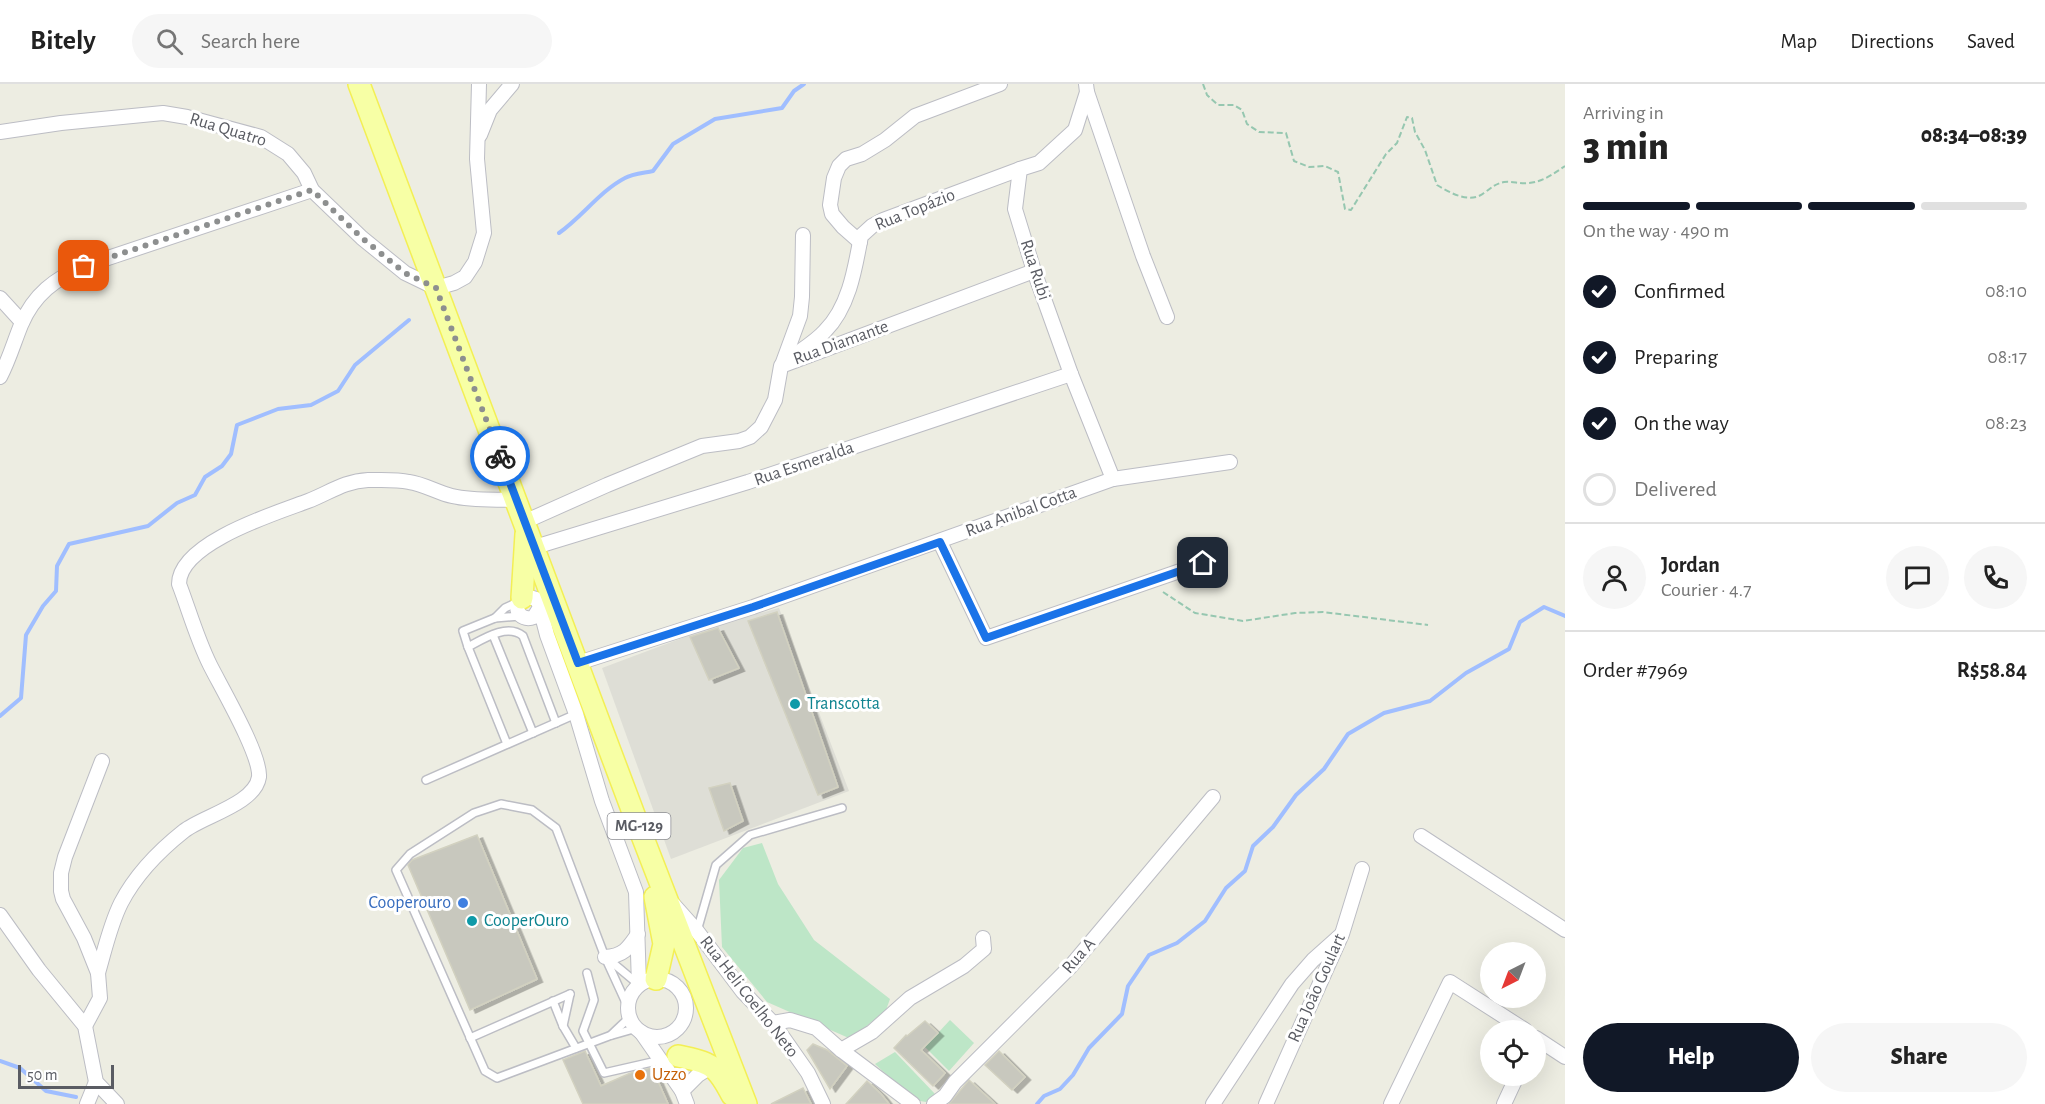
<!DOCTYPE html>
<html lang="en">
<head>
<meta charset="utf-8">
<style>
	body { margin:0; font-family:"Alegreya Sans",sans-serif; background:#f6f6f6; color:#222; height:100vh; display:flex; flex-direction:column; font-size:22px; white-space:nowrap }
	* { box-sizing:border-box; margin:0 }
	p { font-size:20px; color:#767676 }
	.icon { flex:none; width:33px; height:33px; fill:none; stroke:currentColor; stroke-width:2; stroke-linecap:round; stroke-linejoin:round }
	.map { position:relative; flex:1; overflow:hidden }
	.drawer { display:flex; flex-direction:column; background:#fff; width:480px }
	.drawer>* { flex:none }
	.needle { width:39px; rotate:222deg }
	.tools { position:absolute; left:1480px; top:858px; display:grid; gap:12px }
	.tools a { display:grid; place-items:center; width:66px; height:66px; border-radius:50%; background:#fff; box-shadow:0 6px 24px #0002; font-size:30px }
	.scale { position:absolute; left:18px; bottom:15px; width:96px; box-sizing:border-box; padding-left:6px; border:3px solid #5a5c63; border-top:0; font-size:16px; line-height:21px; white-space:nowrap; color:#5a5c63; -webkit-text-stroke:4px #fff; paint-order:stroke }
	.pin { position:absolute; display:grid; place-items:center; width:51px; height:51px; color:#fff; margin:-26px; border-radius:12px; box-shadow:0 3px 9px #0006 }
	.courier { position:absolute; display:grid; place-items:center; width:60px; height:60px; margin:-30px; border:4px solid #1a73e8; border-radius:50%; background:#fff; color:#222; box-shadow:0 2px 8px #0007 }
	.headline em { font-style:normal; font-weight:800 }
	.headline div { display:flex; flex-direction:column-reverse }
	.headline { display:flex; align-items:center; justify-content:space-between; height:102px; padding:0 18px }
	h1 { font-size:39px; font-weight:800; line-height:45px }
	.bar { display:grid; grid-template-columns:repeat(4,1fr); gap:9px 6px; align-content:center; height:72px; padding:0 18px }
	.bar i { height:8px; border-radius:4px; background:#e0e0e0 }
	.bar .current { background:#111827 }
	.bar p { grid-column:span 4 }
	.line { display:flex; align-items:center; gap:15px; padding:0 18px; border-top:2px solid #e0e0e0 }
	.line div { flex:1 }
	.round { display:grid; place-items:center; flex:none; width:63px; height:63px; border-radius:32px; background:#f6f6f6 }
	ol { padding:0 18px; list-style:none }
	li { display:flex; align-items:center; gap:18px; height:66px }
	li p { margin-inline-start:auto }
	li .icon { padding:6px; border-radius:50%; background:#111827; color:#fff; stroke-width:4 }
	li:last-child { color:#767676 }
	li i { width:33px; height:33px; border:3px solid #e0e0e0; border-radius:50% }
	.cta { display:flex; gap:12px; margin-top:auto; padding:12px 18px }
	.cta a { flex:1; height:69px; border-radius:36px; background:#111827; color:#fff; font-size:24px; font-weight:800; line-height:69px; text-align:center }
	.cta a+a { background:#f6f6f6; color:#222 }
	header { display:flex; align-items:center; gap:36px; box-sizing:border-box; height:84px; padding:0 30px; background:#fff; border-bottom:2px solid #e0e0e0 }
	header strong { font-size:28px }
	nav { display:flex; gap:33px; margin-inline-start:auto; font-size:21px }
	.search { width:420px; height:54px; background:#f6f6f6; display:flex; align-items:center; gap:15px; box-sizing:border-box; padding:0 21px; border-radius:33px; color:#767676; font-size:22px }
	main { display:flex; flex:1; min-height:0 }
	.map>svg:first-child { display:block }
	.industrial { fill:#deded6 }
	.green { fill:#bde6c7 }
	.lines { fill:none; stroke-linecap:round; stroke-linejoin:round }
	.stream { stroke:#a0beff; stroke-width:4 }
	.building { fill:#c8c8be; stroke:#d2d1c0; stroke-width:1.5; filter:url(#shadow) }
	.service-casing { stroke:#bcbdc4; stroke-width:10 }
	.minor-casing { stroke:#bcbdc4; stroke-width:16 }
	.primary-casing { stroke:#f3ef55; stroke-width:24 }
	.path { stroke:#96c7b0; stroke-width:2; stroke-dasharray:6 3; stroke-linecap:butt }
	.service { stroke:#fff; stroke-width:7 }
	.minor { stroke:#fff; stroke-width:14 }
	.primary { stroke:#f7ffa5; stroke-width:21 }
	.done { stroke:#8d8f8f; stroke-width:6; stroke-dasharray:0 10.8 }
	.route { stroke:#1a73e8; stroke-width:8 }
	.culture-dot { fill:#0f9aa8; stroke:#fff; stroke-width:2 }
	.shop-dot { fill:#3f7fe0; stroke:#fff; stroke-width:2 }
	.food-dot { fill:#e8710a; stroke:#fff; stroke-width:2 }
	.labels { text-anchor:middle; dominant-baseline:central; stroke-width:6; stroke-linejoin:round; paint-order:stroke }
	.shield { fill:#fff; stroke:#8c8d92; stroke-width:1.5 }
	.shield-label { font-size:16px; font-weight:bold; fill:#5a5c63 }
	.street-label { font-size:18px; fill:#5a5c63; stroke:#fff }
	.culture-label { font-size:18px; fill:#0d838f; stroke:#fff; text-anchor:start }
	.shop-label { font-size:18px; fill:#366cbe; stroke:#fff; text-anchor:end }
	.food-label { font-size:18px; fill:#c56008; stroke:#fff; text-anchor:start }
</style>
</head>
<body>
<header>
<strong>Bitely</strong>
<div class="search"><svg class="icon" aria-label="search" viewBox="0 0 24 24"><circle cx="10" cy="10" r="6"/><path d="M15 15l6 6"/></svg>Search here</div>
<nav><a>Map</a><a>Directions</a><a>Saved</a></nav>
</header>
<main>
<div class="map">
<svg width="1565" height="1020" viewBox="0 0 1565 1020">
	<defs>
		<filter id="shadow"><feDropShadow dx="5.5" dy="3" stdDeviation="0" flood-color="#0004"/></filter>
	</defs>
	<rect width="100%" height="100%" fill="#edede2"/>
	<polygon class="industrial" points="779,524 849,707 671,775 602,584 717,541"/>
	<g class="green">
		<polygon points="762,759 778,800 814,856 890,915 886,926 851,955 767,918 722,863 719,796 743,764"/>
		<polygon points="950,936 974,959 949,987 925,963"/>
		<polygon points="895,968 936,1011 926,1018 914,1016 875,980"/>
	</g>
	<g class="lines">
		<g class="stream">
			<path d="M559,149C582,133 600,107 625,94C632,90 644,89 653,87L673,60L715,35L782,24L794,7L804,0"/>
			<polyline points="0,632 21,614 26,551 43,522 56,507 57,482 69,460 148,442 177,419 195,411 205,393 222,382 231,370 237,341 278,325 311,321 338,307 355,281 409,236"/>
			<polyline points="0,977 20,984 46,1007 76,1013"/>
			<polyline points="1037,1020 1044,1012 1060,1005 1073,991 1089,964 1122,930 1128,902 1149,871 1177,859 1205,837 1226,804 1245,787 1253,762 1273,743 1296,711 1324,685 1348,650 1384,629 1430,617 1466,589 1509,565 1520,538 1544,523 1565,532"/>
		</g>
	</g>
	<g class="building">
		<polygon points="777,528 838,703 818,711 748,537"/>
		<polygon points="718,544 739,584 709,596 690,553"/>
		<polygon points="730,699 743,737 724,747 709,704"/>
		<polygon points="477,751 537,895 470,926 408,781 412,776"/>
		<polygon points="925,937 938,949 921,966 945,989 933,1002 894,964 906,951 907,952"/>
		<polygon points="813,960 827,966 847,982 830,1005 807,966"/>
		<polygon points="585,967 601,1002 633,988 652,984 668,1020 583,1020 563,976"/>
		<polygon points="999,967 1025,993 1012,1006 985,981"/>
		<polygon points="969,996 995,1020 949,1020"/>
		<polygon points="867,997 881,1010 889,1020 846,1020"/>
		<polygon points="803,1004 811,1020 771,1020"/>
	</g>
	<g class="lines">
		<defs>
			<g id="service">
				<polyline points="495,534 505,524 518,518"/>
				<polyline points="493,551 533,649"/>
				<polyline points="468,563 463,547 495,534 520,532"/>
				<path d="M507,660L468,563C483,555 507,539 523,552L556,639"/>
				<polyline points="426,696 576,630"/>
				<polyline points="697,847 716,781 750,751 842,724"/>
				<polyline points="607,874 638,900"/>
				<polyline points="587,889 594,916 583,947 604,989 661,976"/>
				<polyline points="553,917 563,942 576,964"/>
				<polyline points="627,921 605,873 556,744 532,726 501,720 474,729 410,770 396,786 485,987 497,994 609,952 637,944"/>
				<polyline points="563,942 570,910"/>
				<polyline points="611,951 630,933"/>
				<polyline points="470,954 570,910"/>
			</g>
			<g id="minor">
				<polyline points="1086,0 1087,8 1075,46 1039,79 1020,85 1015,125 1034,187 1071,290 1113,395"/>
				<polyline points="1087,8 1143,172 1167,233"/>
				<polyline points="0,48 61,39 163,29 187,33 261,53 288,70 304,89 312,106 362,154 405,189 436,204 454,199 465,193 475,178 484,149 477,75 479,0"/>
				<polyline points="480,51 490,26 512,0"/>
				<polyline points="860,158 843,143 832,130 830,121 834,94 839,82 846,75 862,70 885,56 915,32 1000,0"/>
				<polyline points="0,214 22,238"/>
				<path d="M792,273C803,265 816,257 825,247C849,223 855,185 861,152L872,142L883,136L1020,85"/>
				<polyline points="782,281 800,232 802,213 803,151"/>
				<path d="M0,293C9,276 14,258 21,241C34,210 55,195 84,182L312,106"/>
				<polyline points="524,438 607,401 702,362 739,357 750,353 761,343 775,316 781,282 1034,187"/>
				<polyline points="940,458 986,554 1203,479"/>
				<polyline points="535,463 748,398 1071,290"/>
				<path d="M539,525L534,533C518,539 510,519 526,512L536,515L539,520L547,551L576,630L602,717L636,808L639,901"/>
				<polyline points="578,579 753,523 1113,395 1230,378"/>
				<polyline points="1421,752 1565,846"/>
				<polyline points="673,820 697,847 743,908 773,939 808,989 823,1020"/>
				<polyline points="0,831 39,886 85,942 96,998 117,1020"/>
				<path d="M605,873C623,872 628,865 638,850"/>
				<path d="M98,889C105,865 110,841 121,819C135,792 160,766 184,747C203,732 255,720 259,693C261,671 221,603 210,581C197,555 189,526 179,500C179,459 276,429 308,417C329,409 344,397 368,396C381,396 396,395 409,398C424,400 438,409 452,412C473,417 495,415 516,416"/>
				<circle cx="657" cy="924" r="29"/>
				<polyline points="773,939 790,936 816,944 841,966 913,1020"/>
				<polyline points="85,942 100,914 98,889 84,854 63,815 61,807 61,789 65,773 102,677"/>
				<polyline points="641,948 682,1007 687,1020"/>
				<polyline points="1536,954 1565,973"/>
				<polyline points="841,966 872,948 910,914 964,882 984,865 983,854"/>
				<polyline points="682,1007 698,991 712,982"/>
				<polyline points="87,1020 96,998"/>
				<polyline points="934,1020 945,1012 955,998 1070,883 1213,713"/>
				<polyline points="1213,1020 1292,900 1313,876 1341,851"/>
				<polyline points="1266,1020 1342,850 1362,785"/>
				<polyline points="1391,1020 1450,898 1525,946"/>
				<polyline points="1504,1020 1517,992"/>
			</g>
			<g id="primary">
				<polyline points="359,0 636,736 746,1020"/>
				<polyline points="522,514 526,450"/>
				<polyline points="655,813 664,860 656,895"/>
				<path d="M678,972C711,979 716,980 732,1011"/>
			</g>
		</defs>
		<use href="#service" class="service-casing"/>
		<use href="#minor" class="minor-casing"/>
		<use href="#primary" class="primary-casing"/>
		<g class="path">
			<path d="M1203,0L1207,11L1218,21H1234L1242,26L1247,40L1259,48L1286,49L1294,77L1309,83L1325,82L1338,88L1345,125L1351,126L1386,70L1397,59L1407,33L1412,34L1415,48L1425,66L1437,101C1450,109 1470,120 1484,109C1491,104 1495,100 1504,98C1512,97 1520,100 1528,99C1543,98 1553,90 1565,82"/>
			<polyline points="1163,508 1195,529 1243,537 1295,529 1323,528 1428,541"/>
		</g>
		<use href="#service" class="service"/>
		<use href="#minor" class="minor"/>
		<use href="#primary" class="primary"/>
	</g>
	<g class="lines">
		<polyline class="done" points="84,182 312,106 362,154 405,189 436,204 500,372"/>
		<polyline class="route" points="500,372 578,579 753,523 940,458 986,554 1203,479"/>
	</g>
	<g class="culture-dot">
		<circle cx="795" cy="620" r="6"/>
		<circle cx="472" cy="837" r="6"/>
	</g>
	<circle class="shop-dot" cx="463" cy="819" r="6"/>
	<circle class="food-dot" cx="640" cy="991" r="6"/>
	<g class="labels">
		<rect class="shield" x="607.5" y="729" width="63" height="26" rx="4.5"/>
		<g class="shield-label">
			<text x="639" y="742">MG-129</text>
		</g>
		<g class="street-label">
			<text transform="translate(228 46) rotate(17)">Rua Quatro</text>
			<text transform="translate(915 126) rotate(-22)">Rua Topázio</text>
			<text transform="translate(1035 186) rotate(72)">Rua Rubi</text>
			<text transform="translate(841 259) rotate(-20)">Rua Diamante</text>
			<text transform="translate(804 380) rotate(-19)">Rua Esmeralda</text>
			<text transform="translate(1021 428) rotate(-20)">Rua Anibal Cotta</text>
			<text transform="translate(1079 872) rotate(-49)">Rua A</text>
			<text transform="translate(1317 904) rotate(-66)">Rua João Goulart</text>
			<text transform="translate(749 913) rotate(52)">Rua Heli Coelho Neto</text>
		</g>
		<g class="culture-label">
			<text x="807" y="620">Transcotta</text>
			<text x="484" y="837">CooperOuro</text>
		</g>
		<g class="shop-label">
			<text x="451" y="819">Cooperouro</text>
		</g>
		<g class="food-label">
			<text x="652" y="991">Uzzo</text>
		</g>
	</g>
</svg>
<div class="tools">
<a><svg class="needle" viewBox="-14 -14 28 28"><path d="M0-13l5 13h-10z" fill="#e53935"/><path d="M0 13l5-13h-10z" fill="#767676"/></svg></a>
<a><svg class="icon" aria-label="locate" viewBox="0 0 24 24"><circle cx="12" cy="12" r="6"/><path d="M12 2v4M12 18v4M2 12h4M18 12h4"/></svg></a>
</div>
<div class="scale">50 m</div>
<div class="pin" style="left:84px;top:182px;background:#ea580c"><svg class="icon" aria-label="bag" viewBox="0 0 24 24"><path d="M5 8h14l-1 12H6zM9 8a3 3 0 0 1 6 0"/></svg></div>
<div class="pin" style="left:1203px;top:479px;background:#1f2937"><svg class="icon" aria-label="home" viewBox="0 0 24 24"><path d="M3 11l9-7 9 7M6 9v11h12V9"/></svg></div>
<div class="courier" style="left:500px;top:372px"><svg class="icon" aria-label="bike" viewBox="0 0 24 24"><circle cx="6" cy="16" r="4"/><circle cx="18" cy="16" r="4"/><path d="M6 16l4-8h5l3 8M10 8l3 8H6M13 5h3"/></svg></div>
</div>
<section class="drawer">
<div class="headline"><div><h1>3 min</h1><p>Arriving in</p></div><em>08:34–08:39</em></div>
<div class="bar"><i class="current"></i><i class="current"></i><i class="current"></i><i></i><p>On the way · 490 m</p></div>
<ol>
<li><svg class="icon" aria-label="check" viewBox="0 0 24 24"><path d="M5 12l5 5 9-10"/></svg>Confirmed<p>08:10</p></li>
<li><svg class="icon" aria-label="check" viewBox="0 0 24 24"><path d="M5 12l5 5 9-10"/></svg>Preparing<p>08:17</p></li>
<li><svg class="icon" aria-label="check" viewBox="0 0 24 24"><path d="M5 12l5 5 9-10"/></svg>On the way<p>08:23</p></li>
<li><i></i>Delivered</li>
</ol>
<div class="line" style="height:108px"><a class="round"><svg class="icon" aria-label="person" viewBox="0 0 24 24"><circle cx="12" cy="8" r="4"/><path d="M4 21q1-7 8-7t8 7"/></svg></a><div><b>Jordan</b><p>Courier · 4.7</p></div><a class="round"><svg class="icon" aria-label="chat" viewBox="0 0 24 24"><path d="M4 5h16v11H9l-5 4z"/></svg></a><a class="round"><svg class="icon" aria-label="phone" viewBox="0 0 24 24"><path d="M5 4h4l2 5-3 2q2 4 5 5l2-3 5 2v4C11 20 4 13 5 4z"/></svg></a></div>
<div class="line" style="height:78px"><div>Order #7969</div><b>R$58.84</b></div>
<div class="cta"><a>Help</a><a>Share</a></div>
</section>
</main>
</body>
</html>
